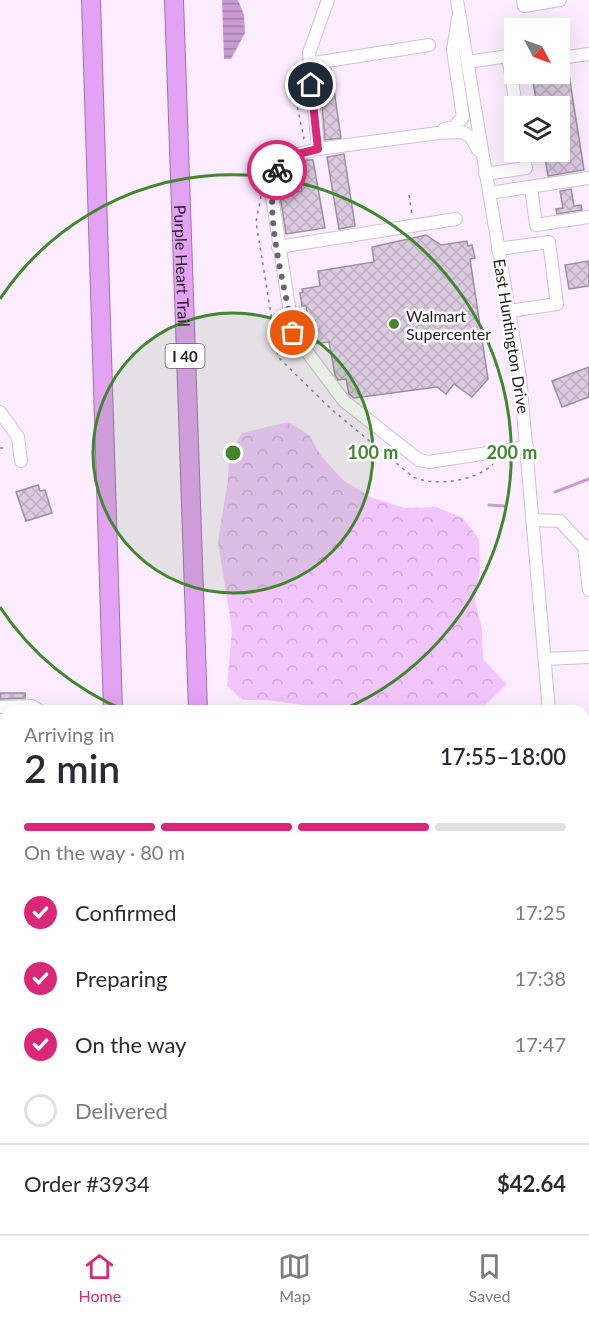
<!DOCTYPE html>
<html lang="en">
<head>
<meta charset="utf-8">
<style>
	body { margin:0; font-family:Lato,sans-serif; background:#f7f7f7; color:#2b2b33; height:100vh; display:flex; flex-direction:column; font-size:22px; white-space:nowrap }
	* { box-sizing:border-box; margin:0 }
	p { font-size:20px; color:#7c7c81 }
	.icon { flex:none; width:33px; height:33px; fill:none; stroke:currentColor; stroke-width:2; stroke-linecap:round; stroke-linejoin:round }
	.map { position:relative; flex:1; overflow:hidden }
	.details { position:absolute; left:0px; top:705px; width:590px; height:530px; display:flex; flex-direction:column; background:#fff; border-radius:18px 18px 0 0; box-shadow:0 6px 24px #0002 }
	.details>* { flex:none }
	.needle { width:39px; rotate:131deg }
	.tools { position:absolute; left:504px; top:18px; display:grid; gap:12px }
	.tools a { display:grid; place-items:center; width:66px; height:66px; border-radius:0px; background:#fff; box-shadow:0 6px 24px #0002; font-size:30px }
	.pin { position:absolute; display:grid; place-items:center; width:51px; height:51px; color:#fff; margin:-26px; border:3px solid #fff; border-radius:50%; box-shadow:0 2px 6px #0007 }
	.courier { position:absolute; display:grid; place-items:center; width:60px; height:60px; margin:-30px; border:4px solid #db2777; border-radius:50%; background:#fff; color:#222; box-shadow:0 2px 8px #0007 }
	.overview em { font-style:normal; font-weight:600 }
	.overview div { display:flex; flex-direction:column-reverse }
	.overview { display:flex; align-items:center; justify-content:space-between; height:102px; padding:0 24px }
	h1 { font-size:39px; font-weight:600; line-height:45px }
	.bar { display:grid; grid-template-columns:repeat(4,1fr); gap:9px 6px; align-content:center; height:72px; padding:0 24px }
	.bar i { height:8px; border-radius:4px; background:#e1e1e2 }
	.bar .active { background:#db2777 }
	.bar p { grid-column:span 4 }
	.line { display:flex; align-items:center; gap:15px; padding:0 24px; border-top:2px solid #e1e1e2 }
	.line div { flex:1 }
	ol { padding:0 24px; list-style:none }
	li { display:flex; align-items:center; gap:18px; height:66px }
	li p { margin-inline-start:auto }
	li .icon { padding:6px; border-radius:50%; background:#db2777; color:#fff; stroke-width:4 }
	li:last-child { color:#7c7c81 }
	li i { width:33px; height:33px; border:3px solid #e1e1e2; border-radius:50% }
	.menu { display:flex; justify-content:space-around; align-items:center; height:84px; border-top:2px solid #e1e1e2; background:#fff; font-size:16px; color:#7c7c81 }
	.menu a { display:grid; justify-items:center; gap:3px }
	.menu .active { color:#db2777 }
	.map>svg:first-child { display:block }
	.forest { fill:url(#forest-crowns) }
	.water { fill:url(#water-rules) }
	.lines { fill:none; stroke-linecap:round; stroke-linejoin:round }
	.stream { stroke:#c89cd3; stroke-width:3 }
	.building { fill:url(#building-cross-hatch); stroke:#9d8ea1; stroke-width:1.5 }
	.minor-casing { stroke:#d0c0d5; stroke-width:14 }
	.highway-casing { stroke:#9f73aa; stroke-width:20 }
	.path { stroke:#887e8b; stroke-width:1.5; stroke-dasharray:3 4.5; stroke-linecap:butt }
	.minor { stroke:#fff; stroke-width:12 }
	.highway { stroke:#e3a2f3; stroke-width:18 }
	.done { stroke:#6d6470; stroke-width:6; stroke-dasharray:0 10.8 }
	.route { stroke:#db2777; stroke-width:8 }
	.ring { fill:none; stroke:#40872d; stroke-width:3 }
	.poi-dot { fill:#40872d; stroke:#fff; stroke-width:2 }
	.labels { text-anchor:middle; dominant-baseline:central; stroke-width:5; stroke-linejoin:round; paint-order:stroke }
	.shield { fill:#fff; stroke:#645f65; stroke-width:1.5 }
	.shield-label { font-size:15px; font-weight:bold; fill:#211b23 }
	.street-label { font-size:16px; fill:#211b23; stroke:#fff }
	.poi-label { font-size:16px; fill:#211b23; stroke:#fff; text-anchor:start }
	.centre { fill:#40872d; stroke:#fff; stroke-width:3 }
	.ring-label { font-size:18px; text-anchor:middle; font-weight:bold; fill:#40872d; stroke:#fff; stroke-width:5; stroke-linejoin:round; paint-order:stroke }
</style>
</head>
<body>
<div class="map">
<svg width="589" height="1234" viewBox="0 0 589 1234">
	<defs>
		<pattern id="forest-crowns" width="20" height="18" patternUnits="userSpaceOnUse" patternTransform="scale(1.5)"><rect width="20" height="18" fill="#f2c5fd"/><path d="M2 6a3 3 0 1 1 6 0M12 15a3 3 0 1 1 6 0" fill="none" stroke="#cfa9d9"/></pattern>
		<pattern id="water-rules" width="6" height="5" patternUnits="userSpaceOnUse" patternTransform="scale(1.5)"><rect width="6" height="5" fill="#c89cd3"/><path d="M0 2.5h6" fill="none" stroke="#a27eab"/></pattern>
		<pattern id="building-cross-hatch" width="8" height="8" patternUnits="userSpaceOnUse" patternTransform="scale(1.5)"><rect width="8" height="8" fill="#dccbe0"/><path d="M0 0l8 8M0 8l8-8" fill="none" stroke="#bcaec0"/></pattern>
	</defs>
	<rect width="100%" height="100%" fill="#fbedff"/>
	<polygon class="forest" points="288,422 309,435 321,456 344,481 373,498 405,508 436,507 463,518 479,539 480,569 475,600 482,629 483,659 507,684 482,708 446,711 330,709 267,700 243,700 227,686 232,630 218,542 228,479 229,455 242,433"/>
	<polygon class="water" points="222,0 238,0 244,15 245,33 231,59 224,59"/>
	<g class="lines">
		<g class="stream">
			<polyline points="555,492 589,479"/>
			<polyline points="489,505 504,506"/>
		</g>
	</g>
	<g class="building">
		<polygon points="331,69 341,138 325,140 319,71"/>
		<polygon points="569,75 584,170 548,176 544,152 560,152 560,106 537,106 533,81"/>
		<polygon points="344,154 355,226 339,229 327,157"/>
		<polygon points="307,160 313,160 325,228 286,234 280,195 302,191 297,163"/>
		<polygon points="571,189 574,206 581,205 582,210 557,214 556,209 563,208 560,191"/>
		<polygon points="426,235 441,245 467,241 468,246 472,245 475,258 470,259 488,379 472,397 454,384 446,394 437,387 354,398 349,394 346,379 338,380 335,375 329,342 311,344 306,306 302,306 300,293 303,292 302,289 320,286 318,271 374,262 372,247"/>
		<polygon points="589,261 589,286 569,289 565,265"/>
		<polygon points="589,367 589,397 562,407 552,381"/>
		<polygon points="38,485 40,491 45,490 52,513 26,521 16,492"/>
		<polygon points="0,693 25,693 25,698 0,699"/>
	</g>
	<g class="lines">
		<defs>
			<g id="minor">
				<polyline points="328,0 309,53 318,149 290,156 282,162 271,190 293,333 344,401 419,460 429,462 527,447"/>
				<polyline points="457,0 520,377 549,711"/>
				<polyline points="523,0 524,6 560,0"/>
				<polyline points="560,58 589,54"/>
				<polyline points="468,62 508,56 516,106"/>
				<polyline points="308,64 429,45"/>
				<polyline points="444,129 454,127 463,117 453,50 458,18"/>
				<polyline points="318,149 438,133 462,132 471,137 478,150"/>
				<polyline points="485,174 526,168 523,152"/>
				<polyline points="531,187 536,225 589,217"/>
				<polyline points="489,193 589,178"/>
				<polyline points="278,247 456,219"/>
				<polyline points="498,249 549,242 557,304 509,311"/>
				<polyline points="0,412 18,437 21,461"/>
				<polyline points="532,520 560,521 584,547 589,546"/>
				<polyline points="584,547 589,590"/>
				<polyline points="545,659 589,657"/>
				<polyline points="0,707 32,706 40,711"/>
				<polyline points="584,963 589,962"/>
				<polyline points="584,977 588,1047 584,1059"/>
				<polyline points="0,978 6,977"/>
				<polyline points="0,1036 6,1035"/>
				<polyline points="584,1102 589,1191"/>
				<polyline points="0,1136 6,1136"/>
				<polyline points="0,1226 6,1234"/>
			</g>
			<g id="highway">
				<polyline points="91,0 113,711"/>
				<path id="s1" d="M174,0L198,711"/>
				<polyline points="129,1228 129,1234"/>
				<polyline points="213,1228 213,1234"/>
			</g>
		</defs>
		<use href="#minor" class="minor-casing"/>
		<use href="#highway" class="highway-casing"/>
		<g class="path">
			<polyline points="297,63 293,87 304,138 300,142"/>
			<polyline points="409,195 412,215"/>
			<path d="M261,196L256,222L278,357L331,409L413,477C435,487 476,481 493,464"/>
			<polyline points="0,448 7,448"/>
			<polyline points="0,1112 6,1112"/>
		</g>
		<use href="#minor" class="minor"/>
		<use href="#highway" class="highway"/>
	</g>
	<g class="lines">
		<path class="done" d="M277,170C262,210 286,290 293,333"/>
		<polyline class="route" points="277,170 290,156 318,149 311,85"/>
	</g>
	<circle cx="233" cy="453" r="140" fill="#40872d" fill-opacity=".12"/>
	<g class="ring">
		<circle cx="233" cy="453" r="140"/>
		<path d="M126 711A279 279 0 0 1 0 607M0 299A279 279 0 1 1 340 711"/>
	</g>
	<circle class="poi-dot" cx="394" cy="324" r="6"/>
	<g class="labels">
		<rect class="shield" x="165.5" y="344" width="39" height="24" rx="4.5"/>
		<g class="shield-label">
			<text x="185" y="356">I 40</text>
		</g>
		<g class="street-label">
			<text stroke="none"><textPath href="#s1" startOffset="266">Purple Heart Trail</textPath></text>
			<text transform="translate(512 336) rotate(81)">East Huntington Drive</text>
		</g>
		<g class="poi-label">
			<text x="406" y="315">Walmart<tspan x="406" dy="18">Supercenter</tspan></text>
		</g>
	</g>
	<circle cx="233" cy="453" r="9" class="centre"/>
	<g class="ring-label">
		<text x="373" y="459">100 m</text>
		<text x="512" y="459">200 m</text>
	</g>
</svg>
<div class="tools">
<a><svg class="needle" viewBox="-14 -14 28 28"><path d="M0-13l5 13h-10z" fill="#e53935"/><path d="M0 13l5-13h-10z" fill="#7c7c81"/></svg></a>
<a><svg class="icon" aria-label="layers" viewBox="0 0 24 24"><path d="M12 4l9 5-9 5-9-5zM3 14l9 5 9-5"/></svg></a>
</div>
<div class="pin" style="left:293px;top:333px;background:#ea580c"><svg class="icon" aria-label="bag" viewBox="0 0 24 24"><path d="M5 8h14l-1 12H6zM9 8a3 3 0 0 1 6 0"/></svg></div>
<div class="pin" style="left:311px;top:85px;background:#1f2937"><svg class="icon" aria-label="home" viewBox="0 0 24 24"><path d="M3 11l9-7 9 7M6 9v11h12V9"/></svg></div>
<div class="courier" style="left:277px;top:170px"><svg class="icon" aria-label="bike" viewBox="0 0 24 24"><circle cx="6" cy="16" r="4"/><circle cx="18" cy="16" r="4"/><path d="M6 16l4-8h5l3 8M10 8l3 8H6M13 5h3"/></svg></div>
<section class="details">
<div class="overview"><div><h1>2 min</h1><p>Arriving in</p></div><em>17:55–18:00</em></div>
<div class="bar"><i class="active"></i><i class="active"></i><i class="active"></i><i></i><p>On the way · 80 m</p></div>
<ol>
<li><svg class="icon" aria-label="check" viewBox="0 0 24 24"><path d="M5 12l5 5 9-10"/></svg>Confirmed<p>17:25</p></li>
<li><svg class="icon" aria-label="check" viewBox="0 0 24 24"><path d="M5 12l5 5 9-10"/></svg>Preparing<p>17:38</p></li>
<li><svg class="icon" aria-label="check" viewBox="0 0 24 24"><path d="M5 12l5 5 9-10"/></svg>On the way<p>17:47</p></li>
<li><i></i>Delivered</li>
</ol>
<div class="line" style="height:78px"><div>Order #3934</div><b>$42.64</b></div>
</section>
</div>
<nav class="menu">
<a class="active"><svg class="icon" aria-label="home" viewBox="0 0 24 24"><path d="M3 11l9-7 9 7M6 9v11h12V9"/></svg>Home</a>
<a><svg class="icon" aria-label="map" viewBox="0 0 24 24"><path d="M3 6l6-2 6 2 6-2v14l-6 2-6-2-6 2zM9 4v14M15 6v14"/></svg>Map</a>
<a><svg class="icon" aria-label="saved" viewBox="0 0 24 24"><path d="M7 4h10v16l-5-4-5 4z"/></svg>Saved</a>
</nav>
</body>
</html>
